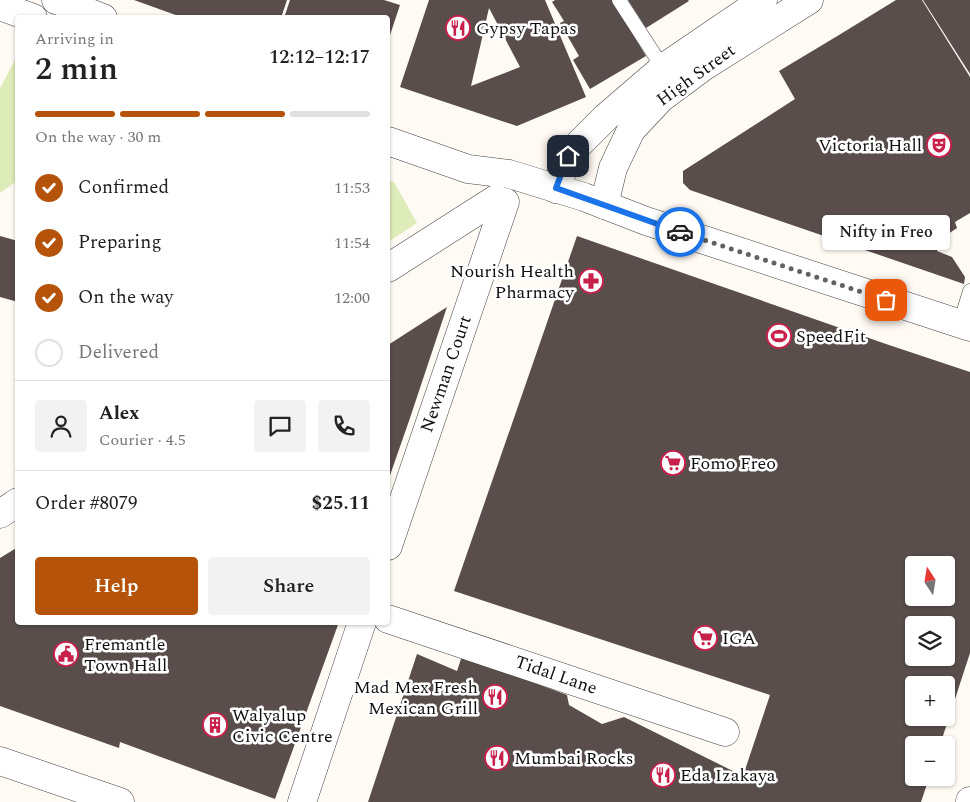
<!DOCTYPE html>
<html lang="en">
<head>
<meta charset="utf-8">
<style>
	body { margin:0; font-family:Spectral,serif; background:#f2f2f2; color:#222; height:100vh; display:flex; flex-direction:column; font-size:19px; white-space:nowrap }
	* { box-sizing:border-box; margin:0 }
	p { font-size:16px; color:#767676 }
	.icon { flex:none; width:28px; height:28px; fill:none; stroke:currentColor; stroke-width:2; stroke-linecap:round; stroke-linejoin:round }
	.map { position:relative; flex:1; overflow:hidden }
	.sheet { position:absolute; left:15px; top:15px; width:375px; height:610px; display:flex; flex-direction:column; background:#fff; border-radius:5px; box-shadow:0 1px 4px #0004 }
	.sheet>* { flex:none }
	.needle { width:32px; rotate:348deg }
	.fabs { position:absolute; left:905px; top:556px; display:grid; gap:10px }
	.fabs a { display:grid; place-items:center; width:50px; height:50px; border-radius:5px; background:#fff; box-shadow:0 1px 4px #0004; font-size:25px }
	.pin { position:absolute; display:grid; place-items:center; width:42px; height:42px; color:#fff; margin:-21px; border-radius:10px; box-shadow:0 2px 8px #0006 }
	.courier { position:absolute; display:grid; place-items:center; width:50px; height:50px; margin:-25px; border:4px solid #1a73e8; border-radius:50%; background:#fff; color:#222; box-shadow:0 1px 6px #0007 }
	.bubble { position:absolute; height:35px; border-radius:5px; background:#fff; box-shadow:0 1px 4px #0004; font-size:16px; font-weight:600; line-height:35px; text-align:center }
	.headline em { font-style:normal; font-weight:600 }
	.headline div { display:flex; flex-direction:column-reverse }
	.headline { display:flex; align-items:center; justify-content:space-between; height:85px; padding:0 20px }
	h1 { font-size:32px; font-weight:600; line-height:38px }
	.bar { display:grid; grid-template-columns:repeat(4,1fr); gap:8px 5px; align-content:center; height:60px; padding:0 20px }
	.bar i { height:6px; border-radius:4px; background:#e0e0e0 }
	.bar .active { background:#b45309 }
	.bar p { grid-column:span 4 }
	.line { display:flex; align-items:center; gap:12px; padding:0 20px; border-top:1px solid #e0e0e0 }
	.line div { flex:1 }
	.round { display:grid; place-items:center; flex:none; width:52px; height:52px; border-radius:5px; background:#f2f2f2 }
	ol { padding:0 20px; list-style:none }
	li { display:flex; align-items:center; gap:15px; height:55px }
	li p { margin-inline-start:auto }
	li .icon { padding:5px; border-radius:50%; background:#b45309; color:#fff; stroke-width:4 }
	li:last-child { color:#767676 }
	li i { width:28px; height:28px; border:2px solid #e0e0e0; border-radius:50% }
	.primary-button { display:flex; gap:10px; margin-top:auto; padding:10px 20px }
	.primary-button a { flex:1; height:58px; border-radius:5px; background:#b45309; color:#fff; font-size:20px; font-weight:600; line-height:58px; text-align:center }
	.primary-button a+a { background:#f2f2f2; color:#222 }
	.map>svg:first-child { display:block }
	.green { fill:#deecba }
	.building { fill:#594e4c; fill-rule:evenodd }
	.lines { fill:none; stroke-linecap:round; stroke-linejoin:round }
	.lane-casing { stroke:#434343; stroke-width:15 }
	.street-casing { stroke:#434343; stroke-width:29 }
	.lane { stroke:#fff; stroke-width:14 }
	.street { stroke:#fff; stroke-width:28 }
	.done { stroke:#64625f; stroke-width:5; stroke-dasharray:0 9 }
	.route { stroke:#1a73e8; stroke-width:6 }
	.labels { text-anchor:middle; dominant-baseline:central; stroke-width:5; stroke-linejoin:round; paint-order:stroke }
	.poi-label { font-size:18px; fill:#101010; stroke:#fff; text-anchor:start }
	.street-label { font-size:18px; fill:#101010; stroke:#fff }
</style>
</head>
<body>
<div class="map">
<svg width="970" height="802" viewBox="0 0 970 802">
	<rect width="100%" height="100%" fill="#fffaf3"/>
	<g class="green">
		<polygon points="17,56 17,181 0,193 0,88"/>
		<polygon points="388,180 394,182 417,223 388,242"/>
	</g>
	<g class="building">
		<polygon points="134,0 287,0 281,18 184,18"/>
		<polygon points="290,0 384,0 400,5 388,41 388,18 284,18"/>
		<path d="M429,0H545L586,97L517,126L400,87ZM489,8L520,67L471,86Z"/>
		<polygon points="555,0 612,0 646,56 590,89 573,60 579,56 560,23 564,21 552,2"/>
		<polygon points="628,0 688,0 689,1 646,28"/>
		<polygon points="896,0 922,0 970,77 970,213 955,222 957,228 942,238 937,251 952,257 965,277 964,284 690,190 683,183 683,171 795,99 779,71 839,35 865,77 839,35"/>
		<polygon points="923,0 970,0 970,74"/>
		<polygon points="0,236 18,241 18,302 0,297"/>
		<path d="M577,236L886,344L970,372V653L940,745H914V778H929L921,802H368L417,654L457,671L462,656L567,695L569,705L602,724L624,717L743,776L770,695L454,591ZM914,565H946V598H914ZM914,625H946V658H914ZM914,685H946V718H914Z"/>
		<polygon points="447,307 410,418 388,481 388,345"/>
		<polygon points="18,547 18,622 339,622 275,799 120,742 119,748 0,706 0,558"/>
	</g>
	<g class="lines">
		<defs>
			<g id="lane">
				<polyline points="619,0 663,68"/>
				<polyline points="960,324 970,291"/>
			</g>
			<g id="street">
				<polyline points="56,0 103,18"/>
				<polyline points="0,6 33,18"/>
				<polyline points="388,141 468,169 509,174 584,197 646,221 970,327"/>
				<polyline points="556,189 568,155 606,117 663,68 763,0"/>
				<polyline points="604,205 613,168 631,130 661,98 703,67 809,0"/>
				<polyline points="388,268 496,199"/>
				<polyline points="0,514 18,502"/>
				<polyline points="388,546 505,202"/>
				<polyline points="388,619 725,732"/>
				<polyline points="0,761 120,802"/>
				<polyline points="302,802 362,622"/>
				<polyline points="970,802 970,801"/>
			</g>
		</defs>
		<use href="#lane" class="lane-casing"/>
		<use href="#street" class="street-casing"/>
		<use href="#lane" class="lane"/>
		<use href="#street" class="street"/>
	</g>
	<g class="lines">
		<polyline class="done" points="680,232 886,300"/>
		<polyline class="route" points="568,156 556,188 680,232"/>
	</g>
	<defs>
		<symbol id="restaurant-ring" viewBox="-11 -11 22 22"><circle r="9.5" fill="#fff" stroke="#c7214b" stroke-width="1.5"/><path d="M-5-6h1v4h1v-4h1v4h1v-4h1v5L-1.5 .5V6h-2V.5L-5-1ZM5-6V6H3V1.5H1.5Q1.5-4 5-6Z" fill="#c7214b"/></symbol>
		<symbol id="theatre-ring" viewBox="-11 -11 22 22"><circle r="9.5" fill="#fff" stroke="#c7214b" stroke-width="1.5"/><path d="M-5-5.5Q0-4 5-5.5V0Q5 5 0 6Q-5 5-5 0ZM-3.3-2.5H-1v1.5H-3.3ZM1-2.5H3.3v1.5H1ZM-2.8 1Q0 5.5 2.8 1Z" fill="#c7214b"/></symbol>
		<symbol id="pharmacy-ring" viewBox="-11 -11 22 22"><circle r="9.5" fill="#fff" stroke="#c7214b" stroke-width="1.5"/><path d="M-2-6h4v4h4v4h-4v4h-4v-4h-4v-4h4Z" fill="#c7214b"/></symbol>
		<symbol id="stadium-ring" viewBox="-11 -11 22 22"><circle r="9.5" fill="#fff" stroke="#c7214b" stroke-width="1.5"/><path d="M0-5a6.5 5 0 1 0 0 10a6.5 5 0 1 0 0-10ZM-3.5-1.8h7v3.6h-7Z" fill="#c7214b"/></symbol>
		<symbol id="supermarket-ring" viewBox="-11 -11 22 22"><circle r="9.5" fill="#fff" stroke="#c7214b" stroke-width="1.5"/><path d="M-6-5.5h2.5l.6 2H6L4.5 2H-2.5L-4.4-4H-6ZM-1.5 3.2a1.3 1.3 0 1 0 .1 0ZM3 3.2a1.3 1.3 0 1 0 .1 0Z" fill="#c7214b"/></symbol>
		<symbol id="civic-ring" viewBox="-11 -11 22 22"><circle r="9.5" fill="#fff" stroke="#c7214b" stroke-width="1.5"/><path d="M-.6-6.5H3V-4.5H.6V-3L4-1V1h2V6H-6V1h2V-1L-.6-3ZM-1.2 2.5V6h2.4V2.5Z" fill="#c7214b"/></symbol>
		<symbol id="building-ring" viewBox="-11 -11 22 22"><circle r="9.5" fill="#fff" stroke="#c7214b" stroke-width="1.5"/><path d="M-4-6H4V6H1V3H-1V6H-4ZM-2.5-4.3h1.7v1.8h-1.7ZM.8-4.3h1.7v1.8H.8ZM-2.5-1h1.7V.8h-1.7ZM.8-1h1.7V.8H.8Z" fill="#c7214b"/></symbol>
	</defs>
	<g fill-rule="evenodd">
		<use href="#restaurant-ring" x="444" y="14" width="28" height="28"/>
		<use href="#theatre-ring" x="925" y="131" width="28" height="28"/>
		<use href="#pharmacy-ring" x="577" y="267" width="28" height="28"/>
		<use href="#stadium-ring" x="765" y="322" width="28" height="28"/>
		<use href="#supermarket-ring" x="659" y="449" width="28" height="28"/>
		<use href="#supermarket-ring" x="691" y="624" width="28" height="28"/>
		<use href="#civic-ring" x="52" y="640" width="28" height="28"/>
		<use href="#restaurant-ring" x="481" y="683" width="28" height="28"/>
		<use href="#building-ring" x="201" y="711" width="28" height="28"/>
		<use href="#restaurant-ring" x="483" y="744" width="28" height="28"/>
		<use href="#restaurant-ring" x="649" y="761" width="28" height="28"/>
	</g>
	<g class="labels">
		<g class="poi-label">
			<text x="476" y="28">Gypsy Tapas</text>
			<text x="922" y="145" text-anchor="end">Victoria Hall</text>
			<text x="574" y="271" text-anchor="end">Nourish Health<tspan x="574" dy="21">Pharmacy</tspan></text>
			<text x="796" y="336">SpeedFit</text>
			<text x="690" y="463">Fomo Freo</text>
			<text x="722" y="638">IGA</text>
			<text x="84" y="644">Fremantle<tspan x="84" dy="21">Town Hall</tspan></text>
			<text x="478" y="687" text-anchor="end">Mad Mex Fresh<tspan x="478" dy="21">Mexican Grill</tspan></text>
			<text x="232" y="715">Walyalup<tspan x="232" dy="21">Civic Centre</tspan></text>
			<text x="514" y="758">Mumbai Rocks</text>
			<text x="680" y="775">Eda Izakaya</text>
		</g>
		<g class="street-label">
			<text transform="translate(696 75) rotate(-36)">High Street</text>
			<text transform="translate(446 374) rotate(-71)">Newman Court</text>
			<text transform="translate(556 675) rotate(19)">Tidal Lane</text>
		</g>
	</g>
</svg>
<div class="fabs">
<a><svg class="needle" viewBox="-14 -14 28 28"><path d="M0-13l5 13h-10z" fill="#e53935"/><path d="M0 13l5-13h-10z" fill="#767676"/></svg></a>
<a><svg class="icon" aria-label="layers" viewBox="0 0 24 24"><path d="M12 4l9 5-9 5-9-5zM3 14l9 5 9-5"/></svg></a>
<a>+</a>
<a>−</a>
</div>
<div class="pin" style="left:886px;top:300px;background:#ea580c"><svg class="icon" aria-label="bag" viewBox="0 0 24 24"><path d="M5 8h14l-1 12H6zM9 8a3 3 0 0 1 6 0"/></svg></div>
<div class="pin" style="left:568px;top:156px;background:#1f2937"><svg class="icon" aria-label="home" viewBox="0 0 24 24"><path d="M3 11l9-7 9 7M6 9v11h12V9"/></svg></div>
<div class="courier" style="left:680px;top:232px"><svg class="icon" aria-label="car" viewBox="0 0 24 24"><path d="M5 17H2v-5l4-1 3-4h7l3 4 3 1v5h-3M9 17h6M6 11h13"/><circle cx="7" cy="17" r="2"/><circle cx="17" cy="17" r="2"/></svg></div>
<div class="bubble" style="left:822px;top:215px;width:128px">Nifty in Freo</div>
<section class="sheet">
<div class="headline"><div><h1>2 min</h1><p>Arriving in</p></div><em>12:12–12:17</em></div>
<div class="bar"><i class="active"></i><i class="active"></i><i class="active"></i><i></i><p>On the way · 30 m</p></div>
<ol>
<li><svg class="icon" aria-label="check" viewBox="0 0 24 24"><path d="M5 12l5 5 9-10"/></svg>Confirmed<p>11:53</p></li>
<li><svg class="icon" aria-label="check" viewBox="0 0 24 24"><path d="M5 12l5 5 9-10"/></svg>Preparing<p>11:54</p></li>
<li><svg class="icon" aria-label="check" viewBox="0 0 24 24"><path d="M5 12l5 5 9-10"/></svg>On the way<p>12:00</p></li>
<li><i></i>Delivered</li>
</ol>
<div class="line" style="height:90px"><a class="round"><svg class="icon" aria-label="person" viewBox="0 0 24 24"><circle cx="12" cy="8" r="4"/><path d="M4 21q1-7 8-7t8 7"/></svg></a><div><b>Alex</b><p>Courier · 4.5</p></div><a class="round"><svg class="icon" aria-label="chat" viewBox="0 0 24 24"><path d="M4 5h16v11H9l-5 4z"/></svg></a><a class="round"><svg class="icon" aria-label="phone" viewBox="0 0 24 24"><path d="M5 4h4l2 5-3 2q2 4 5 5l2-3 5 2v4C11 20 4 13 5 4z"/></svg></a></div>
<div class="line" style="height:65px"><div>Order #8079</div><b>$25.11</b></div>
<div class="primary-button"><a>Help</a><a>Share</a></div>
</section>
</div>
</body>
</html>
